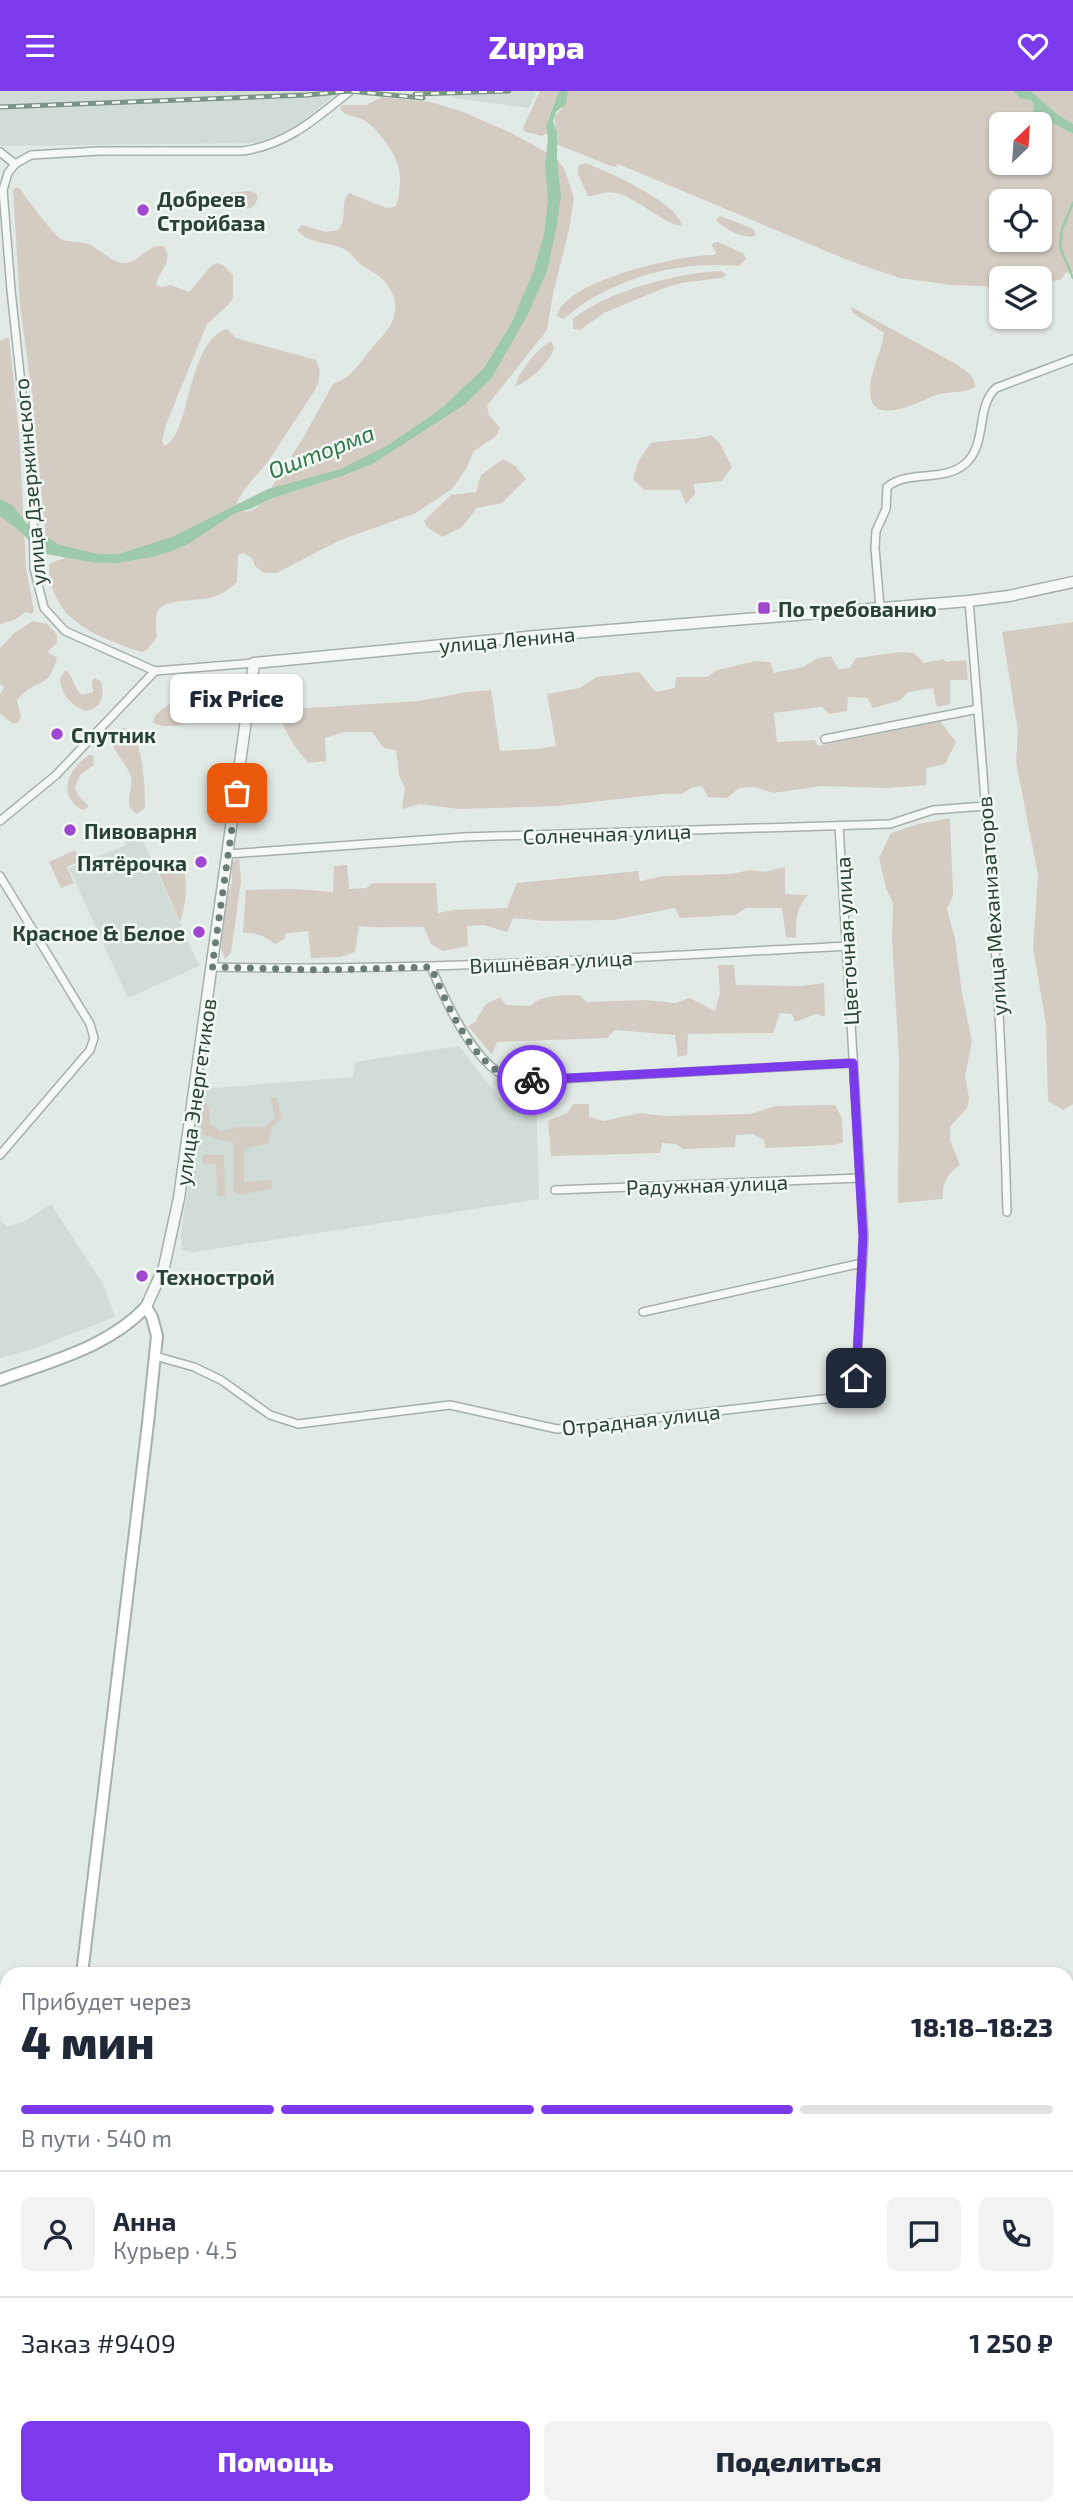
<!DOCTYPE html>
<html lang="ru">
<head>
<meta charset="utf-8">
<style>
	body { margin:0; font-family:"Exo 2",sans-serif; background:#f2f2f3; color:#1f2937; height:100vh; display:flex; flex-direction:column; font-size:26px; white-space:nowrap }
	* { box-sizing:border-box; margin:0 }
	p { font-size:23px; color:#747a83 }
	.icon { flex:none; width:38px; height:38px; fill:none; stroke:currentColor; stroke-width:2; stroke-linecap:round; stroke-linejoin:round }
	.map { position:relative; flex:1; overflow:hidden }
	.panel { position:absolute; left:0px; top:1876px; width:1074px; height:548px; display:flex; flex-direction:column; background:#fff; border-radius:21px 21px 0 0; box-shadow:0 2px 5px #0004 }
	.panel>* { flex:none }
	.needle { width:46px; rotate:25deg }
	.controls { position:absolute; left:989px; top:21px; display:grid; gap:14px }
	.controls a { display:grid; place-items:center; width:63px; height:63px; border-radius:10px; background:#fff; box-shadow:0 2px 5px #0004; font-size:35px }
	.pin { position:absolute; display:grid; place-items:center; width:60px; height:60px; color:#fff; margin:-30px; border-radius:14px; box-shadow:0 4px 10px #0006 }
	.courier { position:absolute; display:grid; place-items:center; width:70px; height:70px; margin:-35px; border:5px solid #7c3aed; border-radius:50%; background:#fff; color:#222; box-shadow:0 2px 9px #0007 }
	.bubble { position:absolute; height:49px; border-radius:10px; background:#fff; box-shadow:0 2px 5px #0004; font-size:23px; font-weight:800; line-height:49px; text-align:center }
	.overview em { font-style:normal; font-weight:800 }
	.overview div { display:flex; flex-direction:column-reverse }
	.overview { display:flex; align-items:center; justify-content:space-between; height:119px; padding:0 21px }
	h1 { font-size:46px; font-weight:800; line-height:52px }
	.bar { display:grid; grid-template-columns:repeat(4,1fr); gap:10px 7px; align-content:center; height:84px; padding:0 21px }
	.bar i { height:9px; border-radius:5px; background:#e0e1e3 }
	.bar .current { background:#7c3aed }
	.bar p { grid-column:span 4 }
	.line { display:flex; align-items:center; gap:18px; padding:0 21px; border-top:2px solid #e0e1e3 }
	.line div { flex:1 }
	.round { display:grid; place-items:center; flex:none; width:74px; height:74px; border-radius:10px; background:#f2f2f3 }
	.button { display:flex; gap:14px; margin-top:auto; padding:14px 21px }
	.button a { flex:1; height:80px; border-radius:10px; background:#7c3aed; color:#fff; font-size:28px; font-weight:800; line-height:80px; text-align:center }
	.button a+a { background:#f2f2f3; color:#1f2937 }
	header { display:flex; justify-content:space-between; align-items:center; height:91px; padding:0 21px; background:#7c3aed; color:#fff; font-size:32px; font-weight:800 }
	.map>svg:first-child { display:block }
	.built { fill:#d0dcd5 }
	.green { fill:#d4ccc3; fill-rule:evenodd }
	.water { fill:#9dcaab }
	.lines { fill:none; stroke-linecap:round; stroke-linejoin:round }
	.stream { stroke:#9dcaab; stroke-width:2.5 }
	.minor-casing { stroke:#a3b1a9; stroke-width:10 }
	.tertiary-casing { stroke:#a3b1a9; stroke-width:13 }
	.secondary-casing { stroke:#a3b1a9; stroke-width:14 }
	.minor { stroke:#f5f9f6; stroke-width:7 }
	.tertiary { stroke:#f5f9f6; stroke-width:10 }
	.secondary { stroke:#fff; stroke-width:10 }
	.rail-casing { stroke:#7b9486; stroke-width:5 }
	.rail { stroke:#f2f8f4; stroke-width:2.5; stroke-dasharray:8; stroke-linecap:butt }
	.done { stroke:#6a7d72; stroke-width:7; stroke-dasharray:0 12.6 }
	.route { stroke:#7c3aed; stroke-width:9 }
	.poi-dot { fill:#9f47cf; stroke:#f2f8f4; stroke-width:2.5 }
	.labels { text-anchor:middle; dominant-baseline:central; stroke-width:5; stroke-linejoin:round; paint-order:stroke }
	.poi-label { font-size:21px; font-weight:bold; fill:#2a4334; stroke:#f2f8f4; text-anchor:start }
	.street-label { font-size:21px; fill:#2a4334; stroke:#f2f8f4 }
	.water-label { font-size:23px; font-style:italic; fill:#33774b; stroke:#f2f8f4 }
</style>
</head>
<body>
<header><svg class="icon" aria-label="menu" viewBox="0 0 24 24"><path d="M4 6h16M4 12h16M4 18h16"/></svg>Zuppa<svg class="icon" aria-label="heart" viewBox="0 0 24 24"><path d="M12 20l-8-8c-3-5 5-10 8-4 3-6 11-1 8 4z"/></svg></header>
<div class="map">
<svg width="1073" height="2423" viewBox="0 0 1073 2423">
	<rect width="100%" height="100%" fill="#e2eae5"/>
	<g class="built">
		<polygon points="0,0 340,0 287,42 261,52 0,55"/>
		<polygon points="451,0 537,0 529,17 453,7"/>
		<polygon points="141,745 199,875 128,907 69,777 126,754 125,751"/>
		<polygon points="459,955 500,1008 536,1003 539,1108 193,1161 182,1159 181,1142 202,998 353,986 355,971"/>
		<polygon points="51,1113 103,1193 115,1226 30,1259 0,1267 0,1129 7,1136 25,1130"/>
	</g>
	<g class="green">
		<path d="M540,0H559C555,15 545,27 547,42L542,45L525,41L523,37Z"/>
		<path d="M568,0H1013C1023,10 1026,5 1034,13V21L1073,43V181L1065,182L1062,188L1040,193V187H1001V196L952,194L900,187L850,170L618,73L616,76L611,75L556,53L558,47L554,25L562,18ZM1001,33H1040V72H1001ZM1001,110H1040V149H1001Z"/>
		<polygon points="1031,0 1073,0 1073,33 1057,23"/>
		<path d="M382,6L430,11L461,20L511,42L544,60L558,69L565,79L574,107L569,139L553,203L547,239L487,315L489,324L500,337L496,345L474,360L466,378L452,398L416,422L338,450L277,482H264L255,475L252,467L243,462L238,464L237,491C230,498 223,503 213,506C200,510 166,508 159,518C154,526 156,538 157,546L147,559L141,561C96,545 50,530 49,474C55,468 63,470 69,464L60,454L46,448L31,296L20,213L13,99L17,96L20,98C25,106 55,145 61,148C70,152 82,149 92,155C103,161 113,172 125,172C141,171 147,153 163,155C176,169 158,180 156,194L162,196L171,194L189,201L210,176L216,172L223,174L233,184V207L228,214L207,233L167,331L162,349L164,355C191,346 186,250 227,238L236,247L316,269C322,281 320,288 315,299L269,369L244,399L237,411L239,419C250,423 255,419 262,411L303,347L333,293C355,286 363,265 378,250C400,228 402,206 379,185C374,181 367,178 361,174C356,169 352,163 346,159C331,150 308,154 297,139L302,134L325,141L338,139C349,125 339,113 349,102L386,117L395,116C400,108 401,87 399,78C397,64 377,36 364,29C356,25 346,26 340,18L342,14H366Z"/>
		<path d="M585,72C606,79 680,113 682,135C663,133 638,107 616,102C605,99 597,105 588,105L578,83V75Z"/>
		<polygon points="248,100 256,102 258,107 254,115 248,118 232,112 215,114 205,111 215,104"/>
		<path d="M720,125L752,137L756,142L754,145C743,148 723,137 716,129Z"/>
		<path d="M718,151L744,163L746,168L739,175C687,170 634,182 589,209C580,214 572,222 563,228L557,225C563,190 682,163 714,164L716,161L712,155L713,152Z"/>
		<path d="M721,180L727,184L721,187L681,192L664,197L604,222L580,239L573,238V228C605,201 679,181 721,180Z"/>
		<path d="M851,216L956,273C964,279 976,285 975,296C961,304 947,299 933,305C905,318 860,338 872,284C876,269 882,257 884,242L853,222Z"/>
		<polygon points="9,246 19,342 26,477 34,520 31,523 26,521 14,529 0,533 0,250"/>
		<path d="M551,250L554,257C550,271 530,290 516,295C516,283 540,255 551,250Z"/>
		<path d="M711,344L719,351L732,376L722,390L694,393L695,403L686,413L680,399H644L633,388L639,369L651,352C672,348 691,350 711,344Z"/>
		<polygon points="503,368 515,375 526,388 502,412 477,417 462,436 442,446 427,436 424,430 451,404 476,401 481,384"/>
		<path d="M33,530L47,533L57,544V552L48,560L49,563L57,566C50,601 31,587 17,610L21,626L19,631L13,633L0,622V604L4,596L0,593V557L14,542Z"/>
		<polygon points="1073,531 1073,1013 1063,1019 1048,1010 1046,933 1033,857 1038,784 1016,671 1018,640 1002,541"/>
		<path d="M901,561L914,562L924,572L943,568L946,571L966,569L968,589H950V613L937,616L933,597L908,601L901,609L873,617L867,607L848,606L847,620L829,623L822,616L774,622L777,651L815,649L818,655L940,630L956,651L945,673L926,677V694L887,697L821,695L773,702L755,696L739,697L727,707L708,706L702,695L693,696L681,703H663L556,715L458,718L420,713L402,718L405,697L399,684L396,659L384,657L372,641H344L325,647L326,670L309,672C293,656 285,640 277,619L419,610L467,601L491,599L500,660L536,658L556,655L547,603L580,597L597,586L639,581L656,601L675,597L676,586H707L717,579L755,570L770,571L774,582L803,576L818,567L831,565L838,578L850,577L856,567Z"/>
		<path d="M66,579C74,586 73,597 82,604L93,601L92,590L94,587L101,590C105,604 102,617 86,620C71,615 61,603 60,587Z"/>
		<path d="M190,605L202,611L204,615L200,626C186,633 166,640 153,631C154,619 179,607 190,605Z"/>
		<path d="M124,637L133,641C143,664 145,691 145,717L137,723C121,713 134,700 131,686C128,676 118,665 113,655L118,639Z"/>
		<path d="M89,664H93L94,674L80,684L75,696L78,704L89,716L82,719C56,704 69,677 89,664Z"/>
		<path d="M950,727L953,805L947,818L955,848L962,902L972,950L965,985L969,1007L967,1017L950,1036V1049L960,1074C947,1083 942,1092 943,1108L898,1112L899,969L892,848L893,812L886,797L879,767L891,742L918,733Z"/>
		<polygon points="75,759 80,770 67,776 74,792 61,797 49,771"/>
		<polygon points="239,767 241,790 231,862 225,868 221,858 226,811 232,791 231,772"/>
		<path d="M164,772C169,773 177,772 181,776C190,785 185,820 180,831L156,776Z"/>
		<path d="M347,774L349,798L366,797L373,792H436L438,822L454,819L507,817L517,792L638,780L640,790L663,785L731,783L750,779L765,781L785,776V803L808,804C796,818 796,828 796,847L786,846L782,817H746L735,824L680,827L675,817L613,829L545,830L513,827L507,841L484,834L467,835L468,855L443,860L431,853L424,836C402,835 381,838 359,835L355,861L340,866L311,867L308,840L286,842L284,848L275,853C265,845 255,841 243,842L246,799L295,798L333,801L334,775Z"/>
		<path d="M718,874H734L736,894L801,895L824,892L825,926L816,923L795,931L792,923L780,922L773,942L688,943L687,964L678,966L675,944L615,939L607,947L497,951L492,964L468,935L475,931L485,914L500,906L506,914L530,915C543,903 562,905 579,904L587,911L645,909L675,912L690,907L715,920L720,902Z"/>
		<polygon points="271,1007 277,1007 282,1027 273,1034 268,1052 244,1058 244,1091 271,1089 273,1097 240,1104 233,1099 234,1052 203,1044 200,1031 201,1015 206,1012 209,1018 210,1033 221,1040 237,1036 264,1036 275,1027"/>
		<polygon points="573,1013 589,1013 589,1026 604,1030 640,1022 665,1025 750,1023 776,1015 835,1014 842,1027 843,1051 834,1054 765,1057 764,1049 753,1043 736,1044 735,1056 684,1058 675,1053 662,1052 660,1062 551,1065 548,1030 567,1022"/>
		<polygon points="203,1064 224,1064 225,1105 217,1105 216,1073 203,1073"/>
	</g>
	<g class="water">
		<polygon points="559,0 568,0 566,13 556,21 553,30 557,41 557,69 561,104 557,134 547,180 527,225 491,288 464,314 374,372 342,385 272,407 250,418 235,422 188,453 172,460 152,466 117,472 97,472 46,463 37,458 20,440 0,425 0,408 12,414 31,437 60,454 99,463 118,463 172,446 268,398 341,378 388,354 425,329 443,316 484,277 511,233 534,179 544,143 548,109 545,75 548,47 546,35"/>
		<polygon points="1013,0 1031,0 1057,23 1073,33 1073,43 1033,21 1034,13 1030,9 1021,8"/>
	</g>
	<g class="lines">
		<g class="stream">
			<polyline points="1073,112 1062,138 1060,156 1073,187"/>
			<polyline points="1068,2243 1073,2226"/>
			<polyline points="1068,2251 1071,2256 1068,2268"/>
			<polyline points="1068,2347 1073,2349"/>
			<polyline points="1068,2400 1073,2401"/>
			<polyline points="1059,2417 1061,2423"/>
		</g>
		<defs>
			<g id="minor">
				<polyline points="0,61 15,73"/>
				<path d="M969,510C986,713 1002,917 1007,1121"/>
				<path d="M880,516L875,457L876,440L886,418L887,396C909,378 942,392 965,373C988,353 975,316 996,297L1073,268"/>
				<path d="M254,572L155,580L65,540L44,517L34,477L33,405L11,199L3,99L8,82L15,73L31,64L99,60H242C287,54 315,28 350,0"/>
				<polyline points="825,648 978,618"/>
				<polyline points="0,730 56,684 155,580"/>
				<polyline points="228,763 464,746 890,733 933,719 985,715"/>
				<polyline points="0,785 90,933 94,947 90,959 0,1064"/>
				<path d="M212,876C424,881 636,866 848,855"/>
				<path d="M431,876C444,907 477,981 514,988C522,989 532,989 541,989L853,972"/>
				<polyline points="555,1099 860,1087"/>
				<polyline points="643,1221 862,1172"/>
				<polyline points="155,1265 194,1276 221,1289 270,1324 298,1333 450,1314 557,1338 832,1307 852,1299 856,1288 864,1146 839,735"/>
			</g>
			<polyline id="tertiary" points="146,1216 164,1176 179,1107 254,572 536,545 969,510 1009,505 1073,491"/>
			<g id="secondary">
				<path d="M0,1289C51,1270 107,1257 146,1216L152,1226L157,1245L148,1332L82,1883"/>
				<polyline points="17,2423 18,2417"/>
			</g>
		</defs>
		<use href="#minor" class="minor-casing"/>
		<use href="#tertiary" class="tertiary-casing"/>
		<use href="#secondary" class="secondary-casing"/>
		<use href="#minor" class="minor"/>
		<use href="#tertiary" class="tertiary"/>
		<use href="#secondary" class="secondary"/>
		<defs>
			<g id="rail">
				<polyline points="415,3 509,0"/>
				<polyline points="0,16 307,4 349,0 423,7"/>
			</g>
		</defs>
		<use href="#rail" class="rail-casing"/>
		<use href="#rail" class="rail"/>
	</g>
	<g class="lines">
		<path class="done" d="M237,702L212,876L321,879L431,876C447,913 470,970 510,987C516,989 525,988 532,989"/>
		<polyline class="route" points="532,989 853,972 863,1146 856,1287"/>
	</g>
	<g class="poi-dot">
		<circle cx="143" cy="119" r="7"/>
		<rect x="757" y="510" width="14" height="14" rx="3.5"/>
		<circle cx="57" cy="643" r="7"/>
		<circle cx="70" cy="739" r="7"/>
		<circle cx="201" cy="771" r="7"/>
		<circle cx="199" cy="841" r="7"/>
		<circle cx="142" cy="1185" r="7"/>
	</g>
	<g class="labels">
		<g class="poi-label">
			<text x="157" y="107">Добреев<tspan x="157" dy="24">Стройбаза</tspan></text>
			<text x="778" y="517">По требованию</text>
			<text x="71" y="643">Спутник</text>
			<text x="84" y="739">Пивоварня</text>
			<text x="187" y="771" text-anchor="end">Пятёрочка</text>
			<text x="185" y="841" text-anchor="end">Красное &amp; Белое</text>
			<text x="156" y="1185">Технострой</text>
		</g>
		<g class="street-label">
			<text transform="translate(29 391) rotate(-95)">улица Дзержинского</text>
			<text transform="translate(507 548) rotate(-5)">улица Ленина</text>
			<text transform="translate(607 742) rotate(-2)">Солнечная улица</text>
			<text transform="translate(991 815) rotate(-94)">улица Механизаторов</text>
			<text transform="translate(846 850) rotate(-93)">Цветочная улица</text>
			<text transform="translate(551 870) rotate(-3)">Вишнёвая улица</text>
			<text transform="translate(195 1001) rotate(-82)">улица Энергетиков</text>
			<text transform="translate(707 1093) rotate(-2)">Радужная улица</text>
			<text transform="translate(641 1328) rotate(-6)">Отрадная улица</text>
		</g>
		<g class="water-label">
			<text transform="translate(321 360) rotate(-21)">Ошторма</text>
		</g>
	</g>
</svg>
<div class="controls">
<a><svg class="needle" viewBox="-14 -14 28 28"><path d="M0-13l5 13h-10z" fill="#e53935"/><path d="M0 13l5-13h-10z" fill="#747a83"/></svg></a>
<a><svg class="icon" aria-label="locate" viewBox="0 0 24 24"><circle cx="12" cy="12" r="6"/><path d="M12 2v4M12 18v4M2 12h4M18 12h4"/></svg></a>
<a><svg class="icon" aria-label="layers" viewBox="0 0 24 24"><path d="M12 4l9 5-9 5-9-5zM3 14l9 5 9-5"/></svg></a>
</div>
<div class="pin" style="left:237px;top:702px;background:#ea580c"><svg class="icon" aria-label="bag" viewBox="0 0 24 24"><path d="M5 8h14l-1 12H6zM9 8a3 3 0 0 1 6 0"/></svg></div>
<div class="pin" style="left:856px;top:1287px;background:#1f2937"><svg class="icon" aria-label="home" viewBox="0 0 24 24"><path d="M3 11l9-7 9 7M6 9v11h12V9"/></svg></div>
<div class="courier" style="left:532px;top:989px"><svg class="icon" aria-label="bike" viewBox="0 0 24 24"><circle cx="6" cy="16" r="4"/><circle cx="18" cy="16" r="4"/><path d="M6 16l4-8h5l3 8M10 8l3 8H6M13 5h3"/></svg></div>
<div class="bubble" style="left:170px;top:583px;width:133px">Fix Price</div>
<section class="panel">
<div class="overview"><div><h1>4 мин</h1><p>Прибудет через</p></div><em>18:18–18:23</em></div>
<div class="bar"><i class="current"></i><i class="current"></i><i class="current"></i><i></i><p>В пути · 540 m</p></div>
<div class="line" style="height:126px"><a class="round"><svg class="icon" aria-label="person" viewBox="0 0 24 24"><circle cx="12" cy="8" r="4"/><path d="M4 21q1-7 8-7t8 7"/></svg></a><div><b>Анна</b><p>Курьер · 4.5</p></div><a class="round"><svg class="icon" aria-label="chat" viewBox="0 0 24 24"><path d="M4 5h16v11H9l-5 4z"/></svg></a><a class="round"><svg class="icon" aria-label="phone" viewBox="0 0 24 24"><path d="M5 4h4l2 5-3 2q2 4 5 5l2-3 5 2v4C11 20 4 13 5 4z"/></svg></a></div>
<div class="line" style="height:91px"><div>Заказ #9409</div><b>1 250 ₽</b></div>
<div class="button"><a>Помощь</a><a>Поделиться</a></div>
</section>
</div>
</body>
</html>
